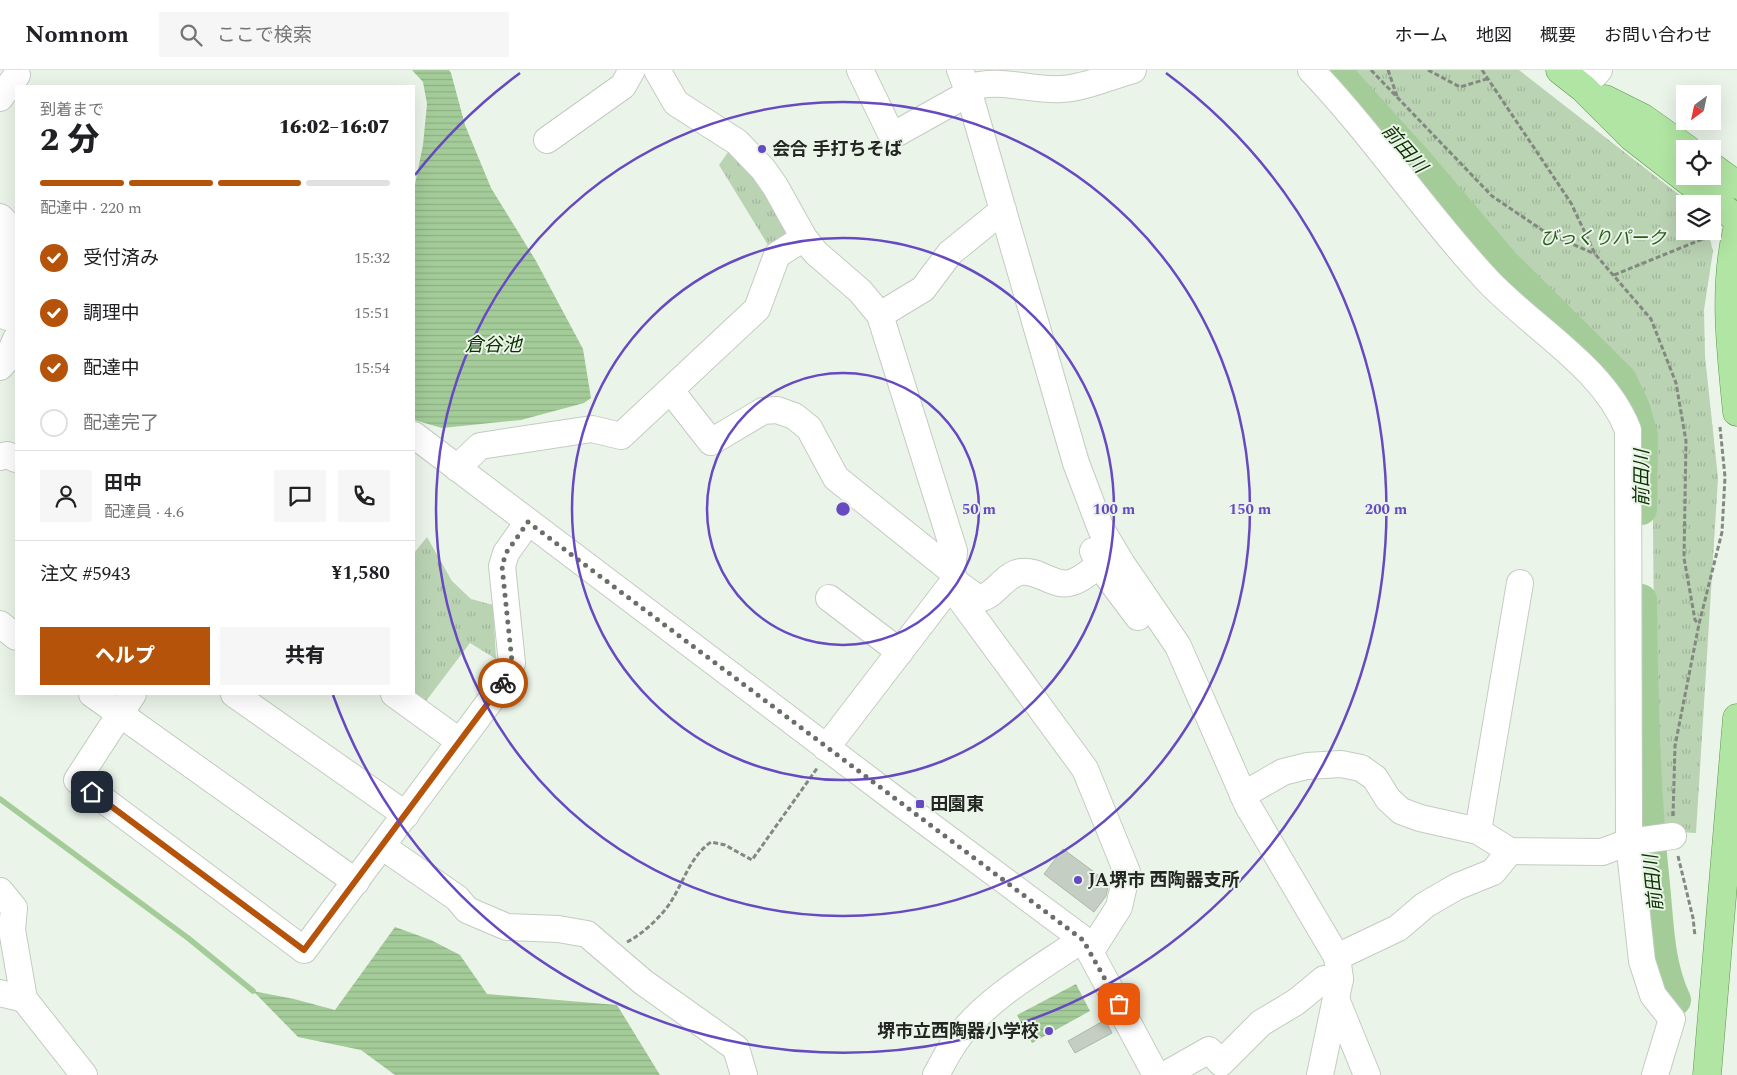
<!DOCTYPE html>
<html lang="ja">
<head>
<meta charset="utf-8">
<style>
	body { margin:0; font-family:Spectral,"Noto Sans JP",serif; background:#f6f6f6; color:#202124; height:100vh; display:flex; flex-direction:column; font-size:19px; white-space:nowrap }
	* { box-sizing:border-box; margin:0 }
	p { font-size:16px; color:#757577 }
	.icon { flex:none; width:28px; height:28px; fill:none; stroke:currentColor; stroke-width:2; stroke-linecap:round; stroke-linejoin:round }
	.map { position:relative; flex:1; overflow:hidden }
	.panel { position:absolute; left:15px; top:15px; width:400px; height:610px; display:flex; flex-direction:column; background:#fff; border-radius:0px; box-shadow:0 5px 20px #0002 }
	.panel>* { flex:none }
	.needle { width:32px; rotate:213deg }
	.fabs { position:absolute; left:1676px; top:15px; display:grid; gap:10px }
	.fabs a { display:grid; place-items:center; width:45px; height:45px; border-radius:0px; background:#fff; box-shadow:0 5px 20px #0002; font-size:25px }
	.pin { position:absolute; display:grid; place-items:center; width:42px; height:42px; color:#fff; margin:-21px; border-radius:10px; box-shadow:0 2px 8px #0006 }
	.courier { position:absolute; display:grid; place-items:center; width:50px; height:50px; margin:-25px; border:4px solid #b45309; border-radius:50%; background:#fff; color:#222; box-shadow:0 1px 6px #0007 }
	.headline em { font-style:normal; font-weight:800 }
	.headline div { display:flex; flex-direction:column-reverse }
	.headline { display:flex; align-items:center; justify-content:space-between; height:85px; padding:0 25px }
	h1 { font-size:32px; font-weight:800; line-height:38px }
	.bar { display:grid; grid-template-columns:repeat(4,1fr); gap:8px 5px; align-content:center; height:60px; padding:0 25px }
	.bar i { height:6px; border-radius:4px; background:#e0e0e0 }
	.bar .selected { background:#b45309 }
	.bar p { grid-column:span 4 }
	.line { display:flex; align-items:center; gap:12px; padding:0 25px; border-top:1px solid #e0e0e0 }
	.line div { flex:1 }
	.round { display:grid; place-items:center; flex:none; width:52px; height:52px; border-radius:0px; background:#f6f6f6 }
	ol { padding:0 25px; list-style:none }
	li { display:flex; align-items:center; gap:15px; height:55px }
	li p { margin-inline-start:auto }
	li .icon { padding:5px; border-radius:50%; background:#b45309; color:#fff; stroke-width:4 }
	li:last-child { color:#757577 }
	li i { width:28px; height:28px; border:2px solid #e0e0e0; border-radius:50% }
	.action { display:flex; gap:10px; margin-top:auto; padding:10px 25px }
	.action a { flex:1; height:58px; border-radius:0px; background:#b45309; color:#fff; font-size:20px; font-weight:800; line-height:58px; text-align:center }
	.action a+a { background:#f6f6f6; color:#202124 }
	header { display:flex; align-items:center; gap:30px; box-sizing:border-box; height:70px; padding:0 25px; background:#fff; border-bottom:1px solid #e0e0e0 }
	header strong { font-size:24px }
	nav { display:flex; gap:28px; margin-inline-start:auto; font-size:18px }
	.search { width:350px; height:45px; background:#f6f6f6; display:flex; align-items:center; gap:12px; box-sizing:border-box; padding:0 18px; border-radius:0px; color:#757577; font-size:19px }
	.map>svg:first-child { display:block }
	.grass { fill:url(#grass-tufts) }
	.water { fill:url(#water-rules) }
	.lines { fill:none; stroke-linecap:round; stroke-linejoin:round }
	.stream { stroke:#a4cc99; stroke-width:5.5 }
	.river { stroke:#a4cc99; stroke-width:32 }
	.building { fill:#c5cec3; stroke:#aeb7ac }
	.minor-casing { stroke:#c3ccc1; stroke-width:28 }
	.major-casing { stroke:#5e964e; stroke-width:29 }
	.path { stroke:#838981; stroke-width:3; stroke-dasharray:5 2.5; stroke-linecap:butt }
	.minor { stroke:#fff; stroke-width:26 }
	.major { stroke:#b1e5a3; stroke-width:28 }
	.done { stroke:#696e68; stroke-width:5; stroke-dasharray:0 9 }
	.route { stroke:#b45309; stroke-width:6 }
	.ring { fill:none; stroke:#664ac2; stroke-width:2.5 }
	.poi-dot { fill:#664ac2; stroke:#ebf4e9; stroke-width:2 }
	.labels { text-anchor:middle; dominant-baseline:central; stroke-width:4; stroke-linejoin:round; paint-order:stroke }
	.poi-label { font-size:18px; font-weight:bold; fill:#232622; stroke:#ebf4e9; text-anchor:start }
	.park-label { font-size:18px; font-style:italic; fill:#2b5e1b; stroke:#ebf4e9 }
	.water-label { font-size:19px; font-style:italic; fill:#0c3400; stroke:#ebf4e9 }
	.centre { fill:#664ac2; stroke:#ebf4e9; stroke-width:2.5 }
	.ring-label { font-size:15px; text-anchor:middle; font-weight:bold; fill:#664ac2; stroke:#ebf4e9; stroke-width:4; stroke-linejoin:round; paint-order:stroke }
</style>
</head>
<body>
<header>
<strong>Nomnom</strong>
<div class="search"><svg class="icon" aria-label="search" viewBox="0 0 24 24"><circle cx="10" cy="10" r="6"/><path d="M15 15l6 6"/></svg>ここで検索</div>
<nav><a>ホーム</a><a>地図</a><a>概要</a><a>お問い合わせ</a></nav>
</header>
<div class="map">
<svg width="1737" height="1005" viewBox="0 0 1737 1005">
	<defs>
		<pattern id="grass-tufts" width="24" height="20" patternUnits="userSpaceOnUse" patternTransform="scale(1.25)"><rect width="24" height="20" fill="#bad3b3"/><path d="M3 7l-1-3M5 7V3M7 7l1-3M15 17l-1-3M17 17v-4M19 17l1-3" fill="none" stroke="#a0b59a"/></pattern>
		<pattern id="water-rules" width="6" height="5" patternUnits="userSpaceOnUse" patternTransform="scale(1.25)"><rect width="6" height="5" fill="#a4cc99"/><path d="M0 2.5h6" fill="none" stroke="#8daf84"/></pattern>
	</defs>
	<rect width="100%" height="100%" fill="#ebf4e9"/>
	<g class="grass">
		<polygon points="1344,0 1519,0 1682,127 1688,134 1685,134 1685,161 1708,161 1713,181 1704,240 1705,286 1718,408 1696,763 1656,761 1652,355 1623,297 1518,196"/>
		<polygon points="731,78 757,103 795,164 771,180 719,95"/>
		<polygon points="427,467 452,511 471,529 493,535 496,589 470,573 426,631 414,623 414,483"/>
	</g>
	<g class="water">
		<polygon points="412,0 449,0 451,3 465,55 491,118 536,191 583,279 591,328 584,333 521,350 442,358 414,350 414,119 423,75 427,34 423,12"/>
		<polygon points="395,857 431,870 460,885 487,924 617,935 660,1005 395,1005 361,980 298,967 253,921 294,929 335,940"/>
		<polygon points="1076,914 1090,941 1032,973 1017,945"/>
	</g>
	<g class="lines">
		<polyline class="stream" points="0,729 188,868 253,921"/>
		<g class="river">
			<polyline points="1334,0 1420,95 1505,195 1621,310 1634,338 1642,366 1641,439"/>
			<path d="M1641,530C1642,625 1644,721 1654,815C1658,854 1658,894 1675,930"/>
		</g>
	</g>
	<g class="building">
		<polygon points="1063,779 1109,813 1106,826 1094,842 1044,804"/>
		<polygon points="1105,950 1112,963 1075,983 1068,971"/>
	</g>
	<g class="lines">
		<defs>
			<g id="minor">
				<polyline points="657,0 676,33 737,72 763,99 775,116 804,168 816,183 860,221 880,245 954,481 952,501 958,526 1085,699 1127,802 1119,837 1091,881"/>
				<polyline points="860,0 892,66 969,23"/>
				<polyline points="960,0 969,23 1076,393 1101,459 1122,494 1178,576 1248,736 1337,887 1340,909 1320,1005"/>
				<path d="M1311,0C1375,67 1426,145 1489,212C1534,259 1604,298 1628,360L1629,772L1642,891L1653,925L1672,949L1655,1005"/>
				<path d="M967,18C1001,7 1028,21 1062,19C1084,18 1112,6 1133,0"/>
				<polyline points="1583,18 1599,0"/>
				<polyline points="0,28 17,5"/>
				<polyline points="547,70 623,16 632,0"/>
				<path d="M0,147C25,167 0,206 3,232C3,237 6,243 7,247"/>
				<polyline points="880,245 923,219 950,183 1003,140"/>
				<polyline points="0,297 7,289 16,269"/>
				<polyline points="671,321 711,372 763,341 777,340 794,346 809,358 836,408 952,501"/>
				<polyline points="414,365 892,727 1083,869 1156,1005"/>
				<polyline points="0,387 7,385 16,389"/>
				<polyline points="457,398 480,376 592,359 621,366 757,239 777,185 804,168"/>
				<polyline points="1093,481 1099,495 1138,547"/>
				<polyline points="829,528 900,582"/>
				<polyline points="0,554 16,567"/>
				<polyline points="92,624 356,812"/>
				<polyline points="133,624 77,710 304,880 505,611 512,593 502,496 506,483 528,452"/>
				<polyline points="234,624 406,745"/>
				<polyline points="394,624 459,671"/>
				<path d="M826,678L954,511L979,529C997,525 1004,504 1021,502C1039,499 1055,519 1073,512C1082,509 1091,501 1099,495"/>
				<polyline points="1243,725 1283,702 1307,696 1341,694 1361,698 1375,708 1388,729 1401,741 1420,748 1478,761 1510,781 1602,782 1629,772 1673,766"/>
				<polyline points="1478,761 1520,513"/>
				<polyline points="383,777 457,828 467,840 507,857 558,859 587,864 643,912 736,978 744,1005"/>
				<polyline points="0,821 14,838 12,860 24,929"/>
				<polyline points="1337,887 1398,858 1425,835 1456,817 1493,802 1510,781"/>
				<polyline points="0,923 24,929 84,1005"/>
				<polyline points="1336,929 1367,1005"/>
				<path d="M936,1005C942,994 948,982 955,972C983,930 1042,897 1083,869"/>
				<polyline points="1165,1005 1209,980 1221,993 1261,953 1296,932 1324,909 1340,909"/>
			</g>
			<g id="major">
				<polyline points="1560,0 1583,18 1632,67 1737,149"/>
				<polyline points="1605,29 1643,48 1687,79"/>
				<polyline points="1712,97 1737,115"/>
				<path d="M1737,160C1723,219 1731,282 1737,342"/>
				<polyline points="1707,1005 1737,648"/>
			</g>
		</defs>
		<use href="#minor" class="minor-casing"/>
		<use href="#major" class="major-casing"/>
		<g class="path">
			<polyline points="1371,0 1492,126 1545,162 1595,184"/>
			<polyline points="1388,0 1397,26"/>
			<polyline points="1428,0 1460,17 1490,8"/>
			<polyline points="1482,0 1571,133 1595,184 1651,249 1676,313 1686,371 1684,488 1695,550 1699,554"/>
			<polyline points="1614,205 1715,164"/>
			<polyline points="1673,746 1675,676 1699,554 1722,462 1725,407 1720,357"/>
			<polyline points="1678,786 1693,848 1695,866"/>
			<path d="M627,872C643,864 663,845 672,830C684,810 691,786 711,772L725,775L752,790L818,697"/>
		</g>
		<use href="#minor" class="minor"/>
		<use href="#major" class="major"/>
	</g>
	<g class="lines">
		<polyline class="done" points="503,613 512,592 502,496 506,483 528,452 1083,870 1119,934"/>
		<polyline class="route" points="92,722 304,880 503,613"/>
	</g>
	<g class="ring">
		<circle cx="843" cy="439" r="136"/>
		<circle cx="843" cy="439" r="271"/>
		<circle cx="843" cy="439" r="407"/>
		<path d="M415 105A543 543 0 0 1 520 3M1166 3A543 543 0 1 1 333 625"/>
	</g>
	<g class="poi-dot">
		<circle cx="762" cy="79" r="5"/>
		<rect x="915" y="729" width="10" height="10" rx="2.5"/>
		<circle cx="1078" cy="810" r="5"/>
		<circle cx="1049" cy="961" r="5"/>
	</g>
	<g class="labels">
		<g class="poi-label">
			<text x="772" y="79">会合 手打ちそば</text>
			<text x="930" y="734">田園東</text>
			<text x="1088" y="810">JA堺市 西陶器支所</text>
			<text x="1039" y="961" text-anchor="end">堺市立西陶器小学校</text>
		</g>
		<g class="park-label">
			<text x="1603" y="168">びっくりパーク</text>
		</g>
		<g class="water-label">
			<text transform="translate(1404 79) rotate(49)">前田川</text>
			<text x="493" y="275">倉谷池</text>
			<text transform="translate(1642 408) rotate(-90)">前田川</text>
			<text transform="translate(1654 813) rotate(-96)">前田川</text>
		</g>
	</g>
	<circle cx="843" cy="439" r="8" class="centre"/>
	<g class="ring-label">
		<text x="979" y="444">50 m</text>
		<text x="1114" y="444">100 m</text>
		<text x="1250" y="444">150 m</text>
		<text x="1386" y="444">200 m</text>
	</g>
</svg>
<div class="fabs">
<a><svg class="needle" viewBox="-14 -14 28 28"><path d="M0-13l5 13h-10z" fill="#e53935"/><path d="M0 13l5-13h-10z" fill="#757577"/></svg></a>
<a><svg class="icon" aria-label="locate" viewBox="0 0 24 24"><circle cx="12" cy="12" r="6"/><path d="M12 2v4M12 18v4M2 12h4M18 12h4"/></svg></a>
<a><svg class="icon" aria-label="layers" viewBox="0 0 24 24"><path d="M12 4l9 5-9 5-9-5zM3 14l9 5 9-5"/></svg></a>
</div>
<div class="pin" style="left:1119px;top:934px;background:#ea580c"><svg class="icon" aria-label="bag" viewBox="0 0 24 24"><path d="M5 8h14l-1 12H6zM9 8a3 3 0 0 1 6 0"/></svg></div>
<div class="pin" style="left:92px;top:722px;background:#1f2937"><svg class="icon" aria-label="home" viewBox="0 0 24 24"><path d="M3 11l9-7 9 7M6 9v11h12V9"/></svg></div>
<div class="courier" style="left:503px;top:613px"><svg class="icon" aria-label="bike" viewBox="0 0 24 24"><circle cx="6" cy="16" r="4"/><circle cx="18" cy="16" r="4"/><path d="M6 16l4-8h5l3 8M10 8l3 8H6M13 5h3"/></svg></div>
<section class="panel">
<div class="headline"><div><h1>2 分</h1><p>到着まで</p></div><em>16:02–16:07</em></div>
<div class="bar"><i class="selected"></i><i class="selected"></i><i class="selected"></i><i></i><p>配達中 · 220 m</p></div>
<ol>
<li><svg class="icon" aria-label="check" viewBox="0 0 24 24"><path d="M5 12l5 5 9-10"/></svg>受付済み<p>15:32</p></li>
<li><svg class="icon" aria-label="check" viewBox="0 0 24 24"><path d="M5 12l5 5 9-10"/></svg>調理中<p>15:51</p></li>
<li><svg class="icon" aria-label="check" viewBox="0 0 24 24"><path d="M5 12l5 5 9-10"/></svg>配達中<p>15:54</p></li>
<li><i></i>配達完了</li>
</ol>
<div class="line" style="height:90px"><a class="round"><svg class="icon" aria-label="person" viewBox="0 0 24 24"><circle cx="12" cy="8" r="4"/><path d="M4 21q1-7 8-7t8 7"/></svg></a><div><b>田中</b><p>配達員 · 4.6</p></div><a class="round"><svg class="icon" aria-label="chat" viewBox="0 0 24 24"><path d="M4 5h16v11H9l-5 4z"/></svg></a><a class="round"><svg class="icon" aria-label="phone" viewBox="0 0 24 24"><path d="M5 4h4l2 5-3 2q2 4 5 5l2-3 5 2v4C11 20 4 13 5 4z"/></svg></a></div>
<div class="line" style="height:65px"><div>注文 #5943</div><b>¥1,580</b></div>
<div class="action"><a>ヘルプ</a><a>共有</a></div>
</section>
</div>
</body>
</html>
